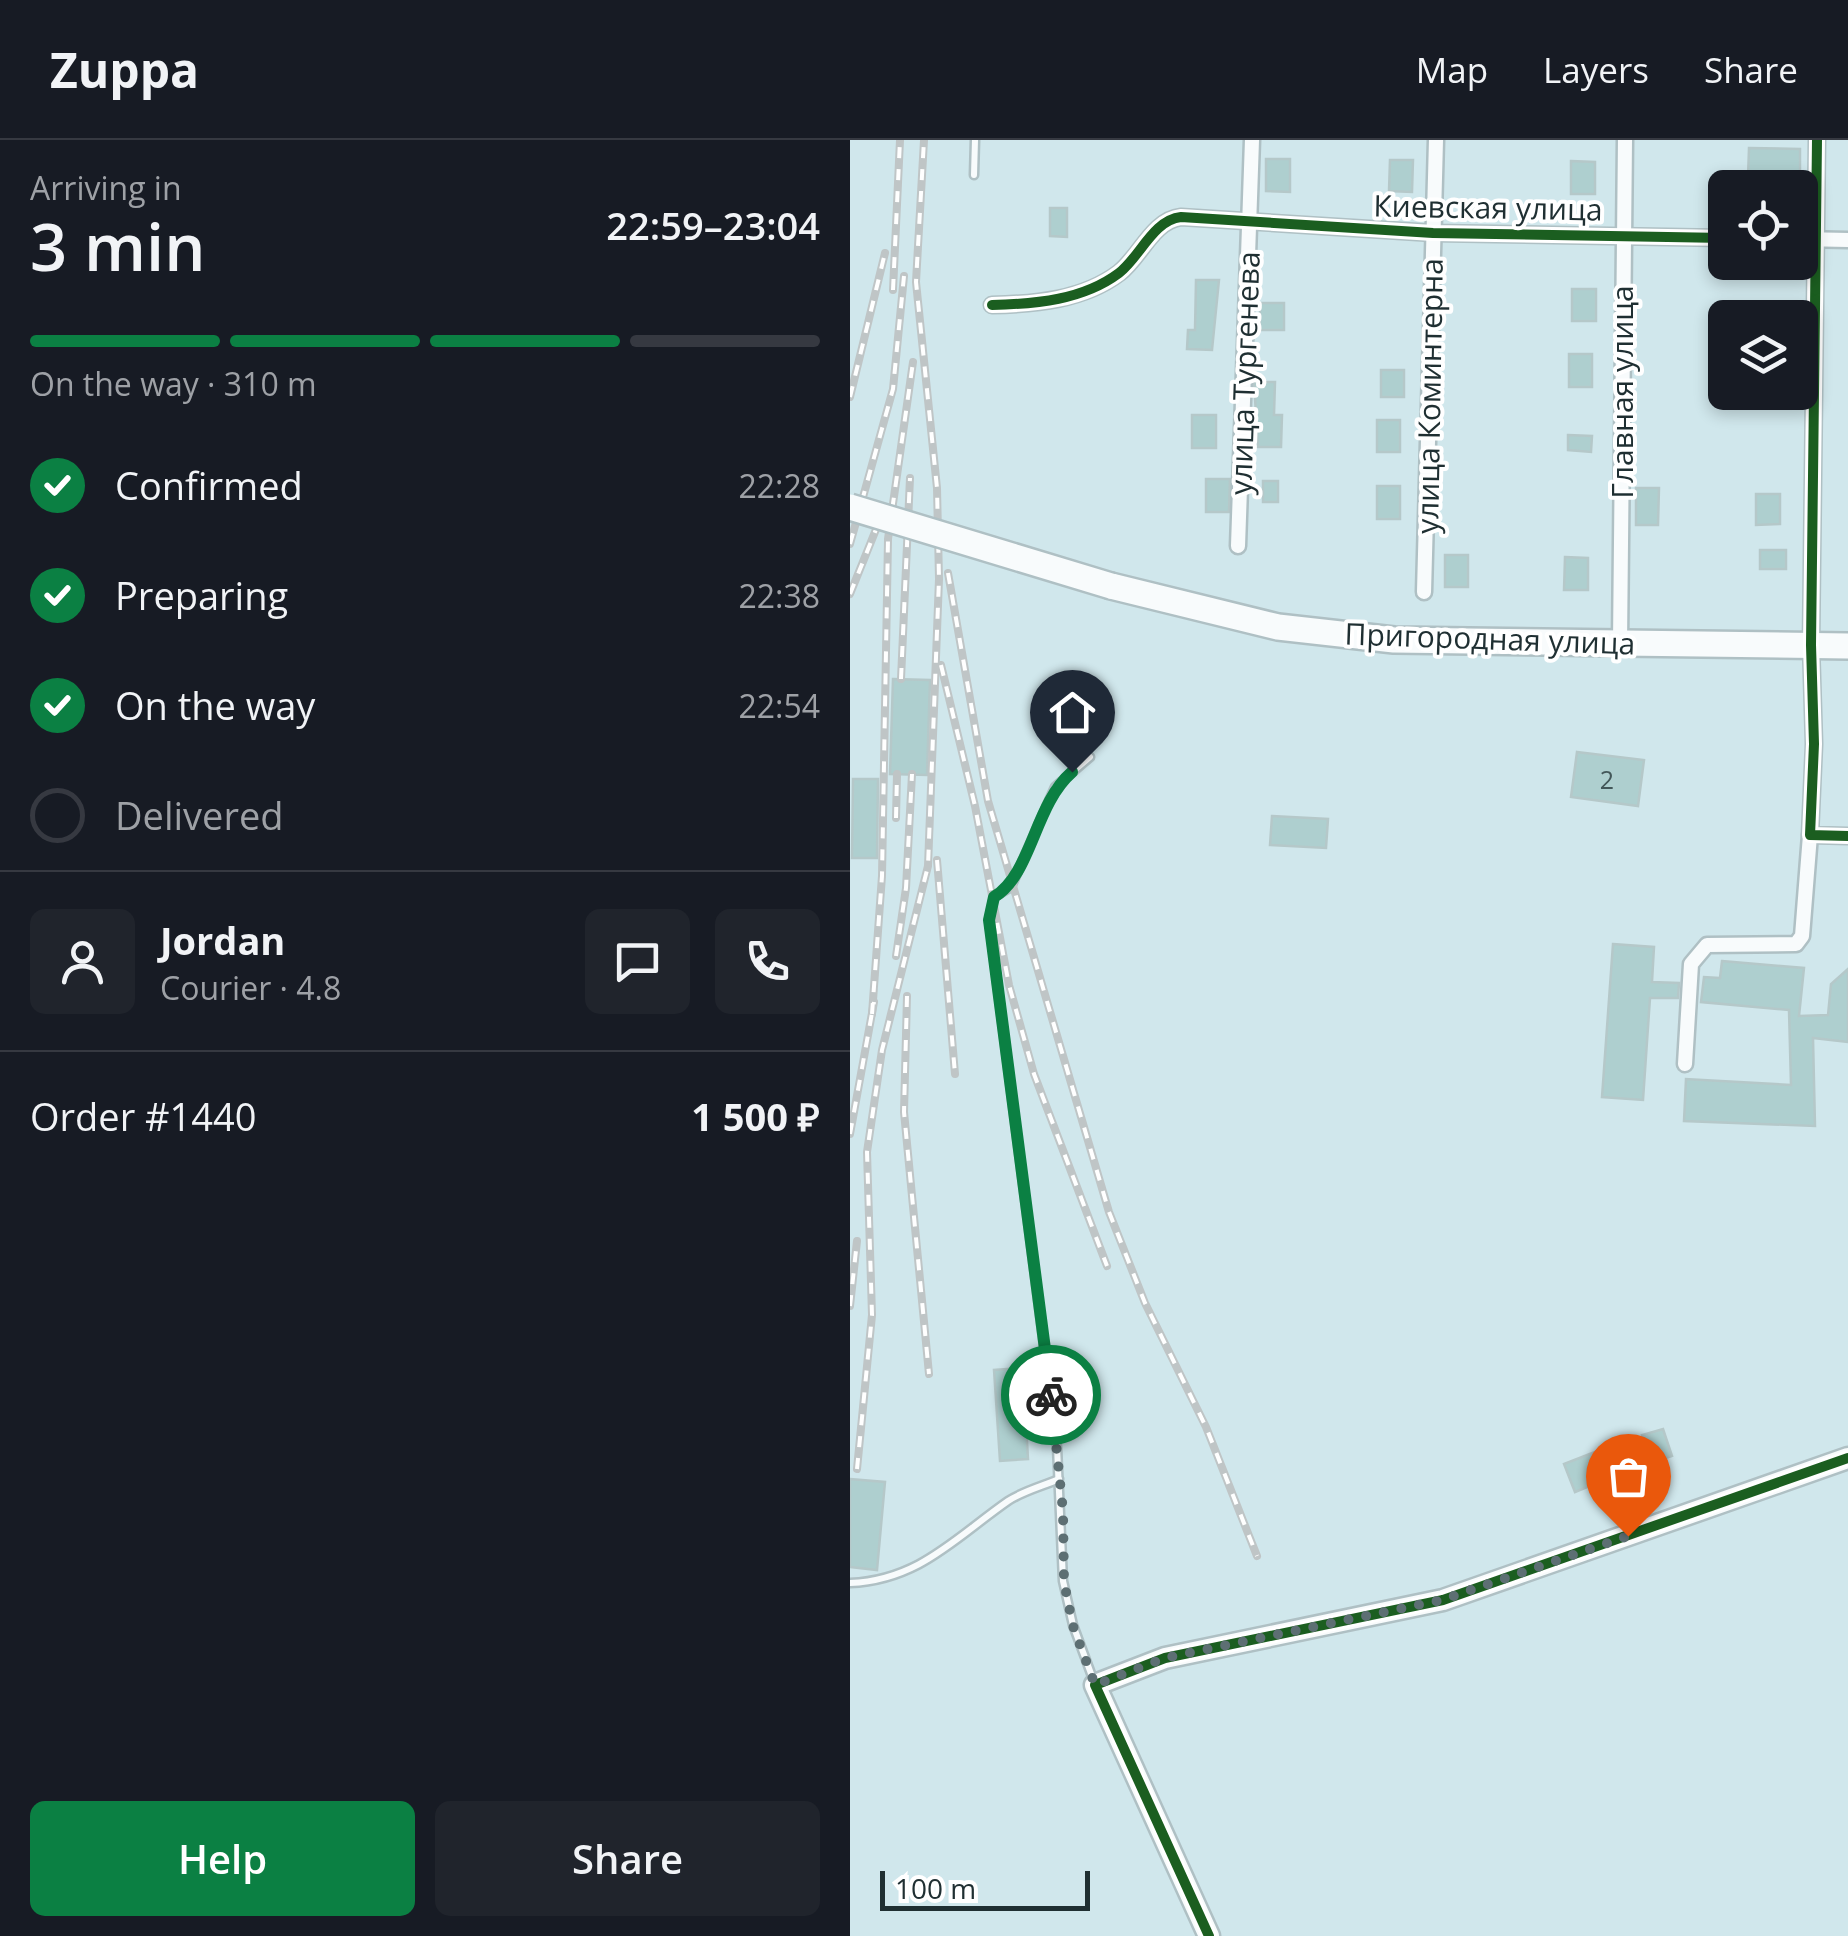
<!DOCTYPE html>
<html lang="en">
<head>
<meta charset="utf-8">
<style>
	body { margin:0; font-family:"Open Sans",sans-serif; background:#20242c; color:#f1f3f6; height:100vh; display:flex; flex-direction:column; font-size:38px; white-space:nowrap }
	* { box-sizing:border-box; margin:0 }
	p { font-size:32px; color:#9ea1a6 }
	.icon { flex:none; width:55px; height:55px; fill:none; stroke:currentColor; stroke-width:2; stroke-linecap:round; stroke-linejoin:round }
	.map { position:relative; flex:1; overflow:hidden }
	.sheet { display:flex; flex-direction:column; background:#171b24; width:850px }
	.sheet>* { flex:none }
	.tools { position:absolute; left:858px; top:30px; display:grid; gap:20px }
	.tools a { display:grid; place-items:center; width:110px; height:110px; border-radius:15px; background:#171b24; box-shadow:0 5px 15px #0003; font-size:50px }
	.scale { position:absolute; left:30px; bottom:25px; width:210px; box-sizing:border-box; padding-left:10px; border:5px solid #1f2f32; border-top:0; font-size:28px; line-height:35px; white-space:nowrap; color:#1f2f32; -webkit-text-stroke:8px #fff; paint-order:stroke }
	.pin { position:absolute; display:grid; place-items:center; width:85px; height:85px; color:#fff; margin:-102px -42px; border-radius:50% 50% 50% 0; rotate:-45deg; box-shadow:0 0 10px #0007 }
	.pin .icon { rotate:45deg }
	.courier { position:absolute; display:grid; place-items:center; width:100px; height:100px; margin:-50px; border:8px solid #0b8043; border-radius:50%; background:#fff; color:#222; box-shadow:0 2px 12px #0007 }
	.summary em { font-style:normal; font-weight:600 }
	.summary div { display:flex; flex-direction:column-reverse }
	.summary { display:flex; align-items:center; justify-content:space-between; height:170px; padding:0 30px }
	h1 { font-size:65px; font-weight:600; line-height:75px }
	.bar { display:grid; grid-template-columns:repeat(4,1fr); gap:15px 10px; align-content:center; height:120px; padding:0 30px }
	.bar i { height:12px; border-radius:8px; background:#363941 }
	.bar .selected { background:#0b8043 }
	.bar p { grid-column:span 4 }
	.line { display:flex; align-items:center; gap:25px; padding:0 30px; border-top:2px solid #363941 }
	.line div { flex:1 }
	.round { display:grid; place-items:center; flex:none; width:105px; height:105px; border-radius:15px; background:#20242c }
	ol { padding:0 30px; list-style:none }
	li { display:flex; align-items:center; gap:30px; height:110px }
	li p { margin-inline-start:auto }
	li .icon { padding:10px; border-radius:50%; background:#0b8043; color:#fff; stroke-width:4 }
	li:last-child { color:#9ea1a6 }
	li i { width:55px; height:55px; border:5px solid #363941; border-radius:50% }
	.action { display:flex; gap:20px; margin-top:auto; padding:20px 30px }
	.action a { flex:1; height:115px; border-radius:15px; background:#0b8043; color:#fff; font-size:40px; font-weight:600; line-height:115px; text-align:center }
	.action a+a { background:#20242c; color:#f1f3f6 }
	header { display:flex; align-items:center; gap:60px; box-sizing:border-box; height:140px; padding:0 50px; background:#171b24; border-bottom:2px solid #363941 }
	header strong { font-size:48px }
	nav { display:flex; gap:55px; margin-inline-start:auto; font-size:35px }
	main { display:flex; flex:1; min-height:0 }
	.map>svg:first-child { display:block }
	.building { fill:#aecfcf; stroke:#b5c8c9; stroke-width:2.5 }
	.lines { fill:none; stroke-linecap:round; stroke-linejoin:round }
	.lane-casing { stroke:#afc0c4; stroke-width:11 }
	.street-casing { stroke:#afc0c4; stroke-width:19 }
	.secondary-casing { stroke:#afc0c4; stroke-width:25 }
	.highway-casing { stroke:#afc0c4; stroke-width:30 }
	.lane { stroke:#f8fbfc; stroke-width:6 }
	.street { stroke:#f8fbfc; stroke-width:14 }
	.secondary { stroke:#f8fbfc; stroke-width:20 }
	.highway { stroke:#f8fbfc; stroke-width:25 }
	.rail-casing { stroke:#bfc5c6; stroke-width:8 }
	.rail { stroke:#fff; stroke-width:4; stroke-dasharray:11; stroke-linecap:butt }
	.highway-bridge-casing { stroke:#afc0c4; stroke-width:30; stroke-linecap:butt }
	.highway-bridge { stroke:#f8fbfc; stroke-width:25 }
	.cycleway-casing { stroke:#fff; stroke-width:16 }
	.cycleway { stroke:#1b5e20; stroke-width:10 }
	.done { stroke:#5d6f73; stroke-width:10; stroke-dasharray:0 18 }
	.route { stroke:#0b8043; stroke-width:12 }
	.labels { text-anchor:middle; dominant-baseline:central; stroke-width:8; stroke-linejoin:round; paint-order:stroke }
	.number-label { font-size:25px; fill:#435759 }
	.street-label { font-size:30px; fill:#1f2f32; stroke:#fff }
</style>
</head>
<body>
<header>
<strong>Zuppa</strong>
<nav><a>Map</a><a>Layers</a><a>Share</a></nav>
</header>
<main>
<section class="sheet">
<div class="summary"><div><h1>3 min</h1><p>Arriving in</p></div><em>22:59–23:04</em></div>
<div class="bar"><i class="selected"></i><i class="selected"></i><i class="selected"></i><i></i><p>On the way · 310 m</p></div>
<ol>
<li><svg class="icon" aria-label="check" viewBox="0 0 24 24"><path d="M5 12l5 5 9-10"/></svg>Confirmed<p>22:28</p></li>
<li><svg class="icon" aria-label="check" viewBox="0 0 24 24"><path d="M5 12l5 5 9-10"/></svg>Preparing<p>22:38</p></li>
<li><svg class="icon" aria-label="check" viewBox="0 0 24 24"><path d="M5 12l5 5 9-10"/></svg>On the way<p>22:54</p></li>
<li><i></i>Delivered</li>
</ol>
<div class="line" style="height:180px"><a class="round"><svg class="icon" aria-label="person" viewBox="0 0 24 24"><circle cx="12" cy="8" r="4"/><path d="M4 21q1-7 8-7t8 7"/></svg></a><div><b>Jordan</b><p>Courier · 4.8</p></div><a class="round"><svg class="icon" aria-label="chat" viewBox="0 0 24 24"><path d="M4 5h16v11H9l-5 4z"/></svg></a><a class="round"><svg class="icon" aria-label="phone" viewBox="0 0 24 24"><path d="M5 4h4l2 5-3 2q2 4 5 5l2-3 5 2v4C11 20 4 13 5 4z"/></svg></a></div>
<div class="line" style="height:130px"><div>Order #1440</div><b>1 500 ₽</b></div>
<div class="action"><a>Help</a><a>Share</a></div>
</section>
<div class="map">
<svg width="998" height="1796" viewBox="0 0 998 1796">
	<rect width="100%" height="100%" fill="#d0e7ec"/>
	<g class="building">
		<polygon points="899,8 950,9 950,48 924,48 924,38 898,38"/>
		<polygon points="416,19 440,19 440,52 416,51"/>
		<polygon points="540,20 563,20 562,52 539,51"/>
		<polygon points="721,21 745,22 745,54 721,54"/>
		<polygon points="200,68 217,68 217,97 200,96"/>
		<polygon points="346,140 369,140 362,210 337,209 338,190 345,190"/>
		<rect x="722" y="149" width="24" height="32"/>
		<rect x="410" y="163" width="24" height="27"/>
		<rect x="719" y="214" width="23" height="33"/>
		<rect x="531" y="230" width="23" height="27"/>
		<polygon points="404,242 425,242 424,275 432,275 431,307 408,307"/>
		<rect x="342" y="275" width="24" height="33"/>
		<rect x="527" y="280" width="23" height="32"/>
		<polygon points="718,295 742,296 741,312 718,310"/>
		<polygon points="356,339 380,339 379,372 356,372"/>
		<rect x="413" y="341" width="15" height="21"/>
		<rect x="527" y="346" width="23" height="33"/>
		<polygon points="786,348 809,348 808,385 786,385"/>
		<polygon points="906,354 930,354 930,384 906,385"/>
		<rect x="910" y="410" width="26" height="19"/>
		<rect x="595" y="415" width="23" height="32"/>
		<polygon points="715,417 738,418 738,450 714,450"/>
		<polygon points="43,539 80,540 77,635 40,634"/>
		<polygon points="727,612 794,620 788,666 721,657"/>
		<polygon points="3,639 28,639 27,718 2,718"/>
		<polygon points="422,676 478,679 476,708 420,705"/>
		<polygon points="763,804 804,807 802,842 829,843 828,858 800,858 793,960 752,957"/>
		<polygon points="872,821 954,828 949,876 978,875 981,844 998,829 998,902 963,898 965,986 834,981 836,939 941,945 939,870 851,862 854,837 870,838"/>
		<polygon points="173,1228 178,1319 150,1321 144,1230"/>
		<polygon points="813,1289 822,1316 801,1323 792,1295"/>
		<polygon points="770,1302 781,1329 725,1352 714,1324"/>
		<polygon points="0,1339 35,1342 27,1430 0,1427"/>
	</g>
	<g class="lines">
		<defs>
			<g id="lane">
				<polyline points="124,35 125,0"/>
				<polyline points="240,617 205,647 161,747 144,757 139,780 207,1307 213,1441 223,1485 243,1539"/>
				<path d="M0,1443C69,1440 105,1398 158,1361C173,1351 193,1346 209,1339"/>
			</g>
			<g id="street">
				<polyline points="967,0 961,505 964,604 960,695 998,696"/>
				<polyline points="950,99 998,100"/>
				<path d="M142,165C186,164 233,160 269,133C290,117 303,80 331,77L583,93L875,98"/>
				<polyline points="388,406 402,0"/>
				<polyline points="574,452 586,0"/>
				<polyline points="770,503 775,0"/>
				<polyline points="835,924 841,824 857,805 946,804 952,796 960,695"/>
			</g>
			<polyline id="secondary" points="359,1796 245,1545 315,1518 593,1460 998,1318"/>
			<polyline id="highway" points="261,446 428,487 544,500 998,506"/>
		</defs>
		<use href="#lane" class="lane-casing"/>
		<use href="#street" class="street-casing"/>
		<use href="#secondary" class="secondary-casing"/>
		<use href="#highway" class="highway-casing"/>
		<use href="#lane" class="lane"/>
		<use href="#street" class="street"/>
		<use href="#secondary" class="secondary"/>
		<use href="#highway" class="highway"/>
		<defs>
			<g id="rail">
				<polyline points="43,150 50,0"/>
				<polyline points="0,257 35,113"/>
				<polyline points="0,404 43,249 54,136"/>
				<polyline points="98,433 138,661 259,1072 295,1163 356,1287 407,1416"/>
				<polyline points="0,454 33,372"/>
				<polyline points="91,525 125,666 159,845 184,934 257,1126"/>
				<polyline points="51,539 60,338"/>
				<polyline points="46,678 47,634"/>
				<polyline points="87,720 105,934"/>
				<polyline points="46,816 56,748 62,634"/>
				<polyline points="57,856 54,972 79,1234"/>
				<polyline points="22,874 32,736 38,399 63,222"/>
				<polyline points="0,994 24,862"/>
				<polyline points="0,1166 7,1101"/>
				<polyline points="7,1329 22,1175 17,1012 32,910 78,726 89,439 87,348 66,142 74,0"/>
			</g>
		</defs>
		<use href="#rail" class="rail-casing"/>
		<use href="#rail" class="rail"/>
		<defs>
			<polyline id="highway-bridge" points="0,367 261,446"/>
		</defs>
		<use href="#highway-bridge" class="highway-bridge-casing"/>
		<use href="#highway-bridge" class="highway-bridge"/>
		<defs>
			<g id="cycleway">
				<polyline points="967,0 961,505 964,604 960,695 998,696"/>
				<path d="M142,165C186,164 233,160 269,133C290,117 303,80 331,77L583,93L875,98"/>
				<polyline points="359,1796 245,1545 315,1518 593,1460 998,1318"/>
			</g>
		</defs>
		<use href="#cycleway" class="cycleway-casing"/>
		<use href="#cycleway" class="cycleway"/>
	</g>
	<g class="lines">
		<polyline class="done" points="201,1255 213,1371 214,1442 223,1486 245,1545 315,1518 592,1460 778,1396"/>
		<path class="route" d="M201,1255L139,780L144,757C182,734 184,665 222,632"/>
	</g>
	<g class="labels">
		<g class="number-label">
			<text x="757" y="639">2</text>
		</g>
		<g class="street-label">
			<text transform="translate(638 67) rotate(1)">Киевская улица</text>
			<text transform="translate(394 233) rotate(-88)">улица Тургенева</text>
			<text transform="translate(771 252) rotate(-90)">Главная улица</text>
			<text transform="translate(579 256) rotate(-89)">улица Коминтерна</text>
			<text transform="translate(640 498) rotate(2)">Пригородная улица</text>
		</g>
	</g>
</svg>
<div class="tools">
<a><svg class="icon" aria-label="locate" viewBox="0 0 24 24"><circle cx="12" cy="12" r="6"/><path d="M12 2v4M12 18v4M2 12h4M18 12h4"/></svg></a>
<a><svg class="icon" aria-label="layers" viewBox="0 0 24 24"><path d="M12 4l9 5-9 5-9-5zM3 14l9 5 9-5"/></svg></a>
</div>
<div class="scale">100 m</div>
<div class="pin" style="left:778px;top:1396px;background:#ea580c"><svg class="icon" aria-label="bag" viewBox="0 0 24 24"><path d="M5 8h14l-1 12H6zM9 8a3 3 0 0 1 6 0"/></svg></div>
<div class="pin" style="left:222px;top:632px;background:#1f2937"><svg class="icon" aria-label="home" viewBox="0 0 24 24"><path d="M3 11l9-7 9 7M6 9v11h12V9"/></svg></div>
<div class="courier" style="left:201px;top:1255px"><svg class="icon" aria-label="bike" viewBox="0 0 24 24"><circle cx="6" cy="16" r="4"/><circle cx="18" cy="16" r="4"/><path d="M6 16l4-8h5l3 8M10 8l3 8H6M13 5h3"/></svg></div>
</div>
</main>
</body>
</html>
